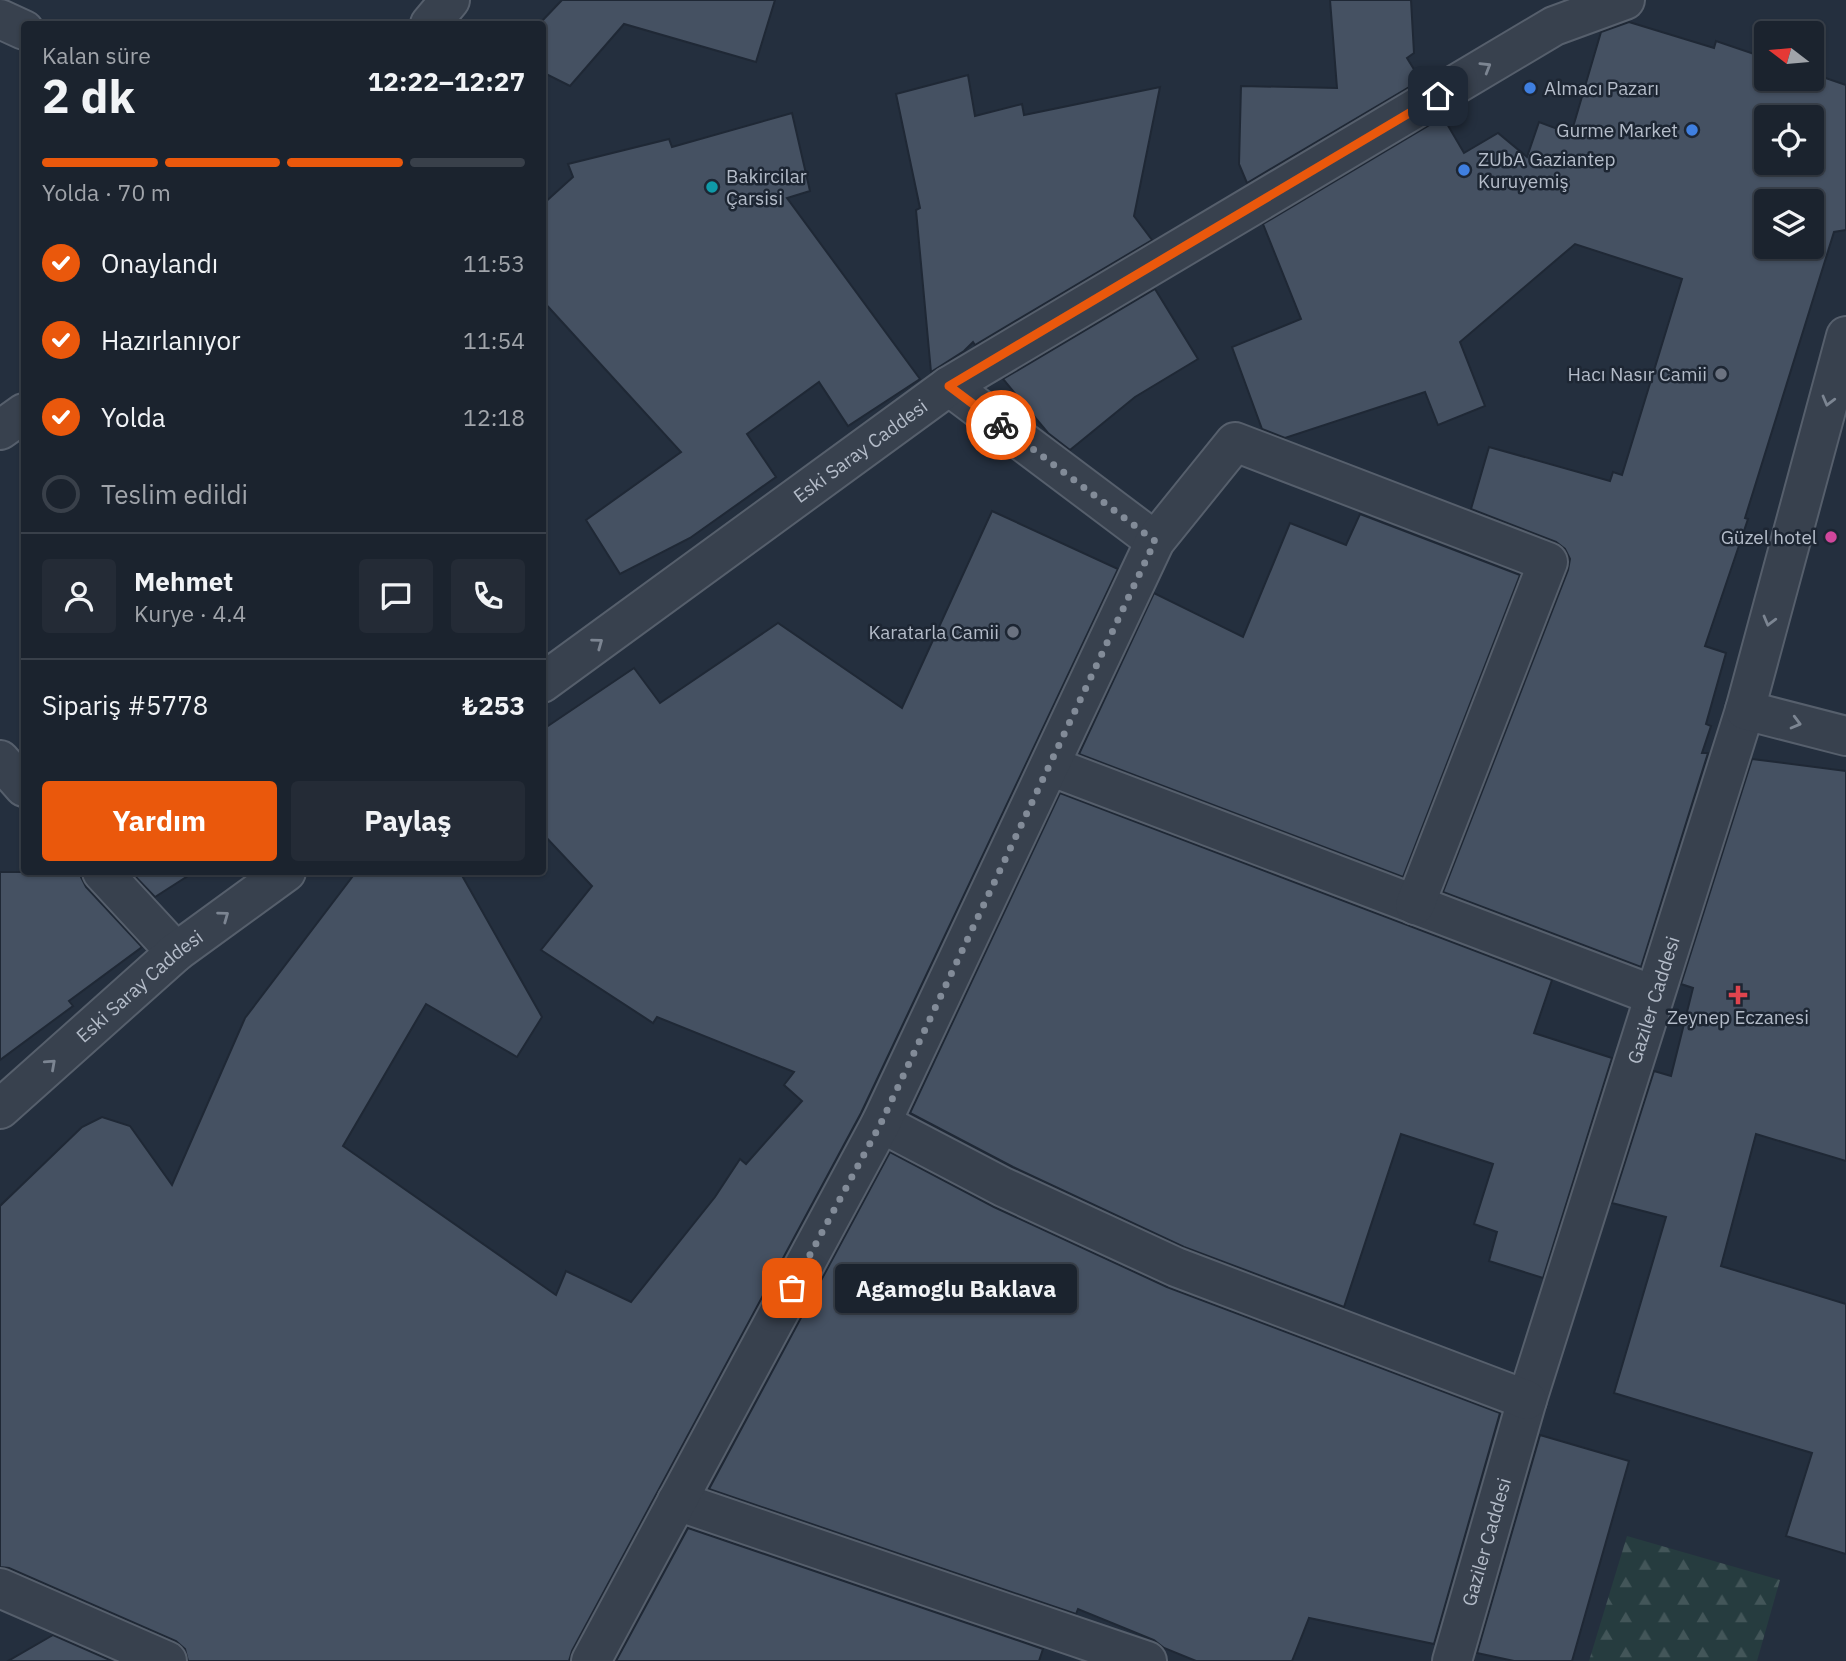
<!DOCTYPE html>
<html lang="tr">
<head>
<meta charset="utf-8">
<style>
	body { margin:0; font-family:"IBM Plex Sans",sans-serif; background:#242b36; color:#f1f3f6; height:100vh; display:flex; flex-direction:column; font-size:26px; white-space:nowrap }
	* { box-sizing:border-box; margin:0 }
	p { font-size:23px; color:#a0a4aa }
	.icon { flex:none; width:38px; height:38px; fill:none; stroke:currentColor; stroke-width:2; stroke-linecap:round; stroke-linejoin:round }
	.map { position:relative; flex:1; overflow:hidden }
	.panel { position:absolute; left:21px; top:21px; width:525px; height:854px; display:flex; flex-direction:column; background:#1b232e; border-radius:7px; box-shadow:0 2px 5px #0004,0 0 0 2px #39404a }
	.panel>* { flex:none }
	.needle { width:46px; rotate:286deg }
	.tools { position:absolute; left:1754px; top:21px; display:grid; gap:14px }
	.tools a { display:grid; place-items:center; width:70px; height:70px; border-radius:7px; background:#1b232e; box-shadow:0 2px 5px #0004,0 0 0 2px #39404a; font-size:35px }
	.pin { position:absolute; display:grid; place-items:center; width:60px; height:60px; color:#fff; margin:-30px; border-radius:14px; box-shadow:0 4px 10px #0006 }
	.courier { position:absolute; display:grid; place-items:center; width:70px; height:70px; margin:-35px; border:5px solid #ea580c; border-radius:50%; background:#fff; color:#222; box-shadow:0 2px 9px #0007 }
	.bubble { position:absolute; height:49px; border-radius:7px; background:#1b232e; box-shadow:0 2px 5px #0004,0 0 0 2px #39404a; font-size:23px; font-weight:800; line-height:49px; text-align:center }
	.summary em { font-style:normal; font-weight:800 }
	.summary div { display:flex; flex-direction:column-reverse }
	.summary { display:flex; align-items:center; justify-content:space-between; height:119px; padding:0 21px }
	h1 { font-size:46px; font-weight:800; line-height:52px }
	.bar { display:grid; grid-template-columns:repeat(4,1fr); gap:10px 7px; align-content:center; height:84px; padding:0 21px }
	.bar i { height:9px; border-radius:5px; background:#39404a }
	.bar .on { background:#ea580c }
	.bar p { grid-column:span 4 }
	.line { display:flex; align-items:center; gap:18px; padding:0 21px; border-top:2px solid #39404a }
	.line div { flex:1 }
	.round { display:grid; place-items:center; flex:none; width:74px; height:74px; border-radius:7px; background:#242b36 }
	ol { padding:0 21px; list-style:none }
	li { display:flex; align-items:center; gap:21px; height:77px }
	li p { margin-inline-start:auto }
	li .icon { padding:7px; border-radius:50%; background:#ea580c; color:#fff; stroke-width:4 }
	li:last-child { color:#a0a4aa }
	li i { width:38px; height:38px; border:4px solid #39404a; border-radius:50% }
	.primary-button { display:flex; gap:14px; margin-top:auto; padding:14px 21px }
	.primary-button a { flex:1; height:80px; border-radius:7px; background:#ea580c; color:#fff; font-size:28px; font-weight:800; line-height:80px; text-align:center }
	.primary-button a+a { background:#242b36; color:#f1f3f6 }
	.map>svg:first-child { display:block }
	.forest { fill:url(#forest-firs) }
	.building { fill:#455162; stroke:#1f2835; stroke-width:2; fill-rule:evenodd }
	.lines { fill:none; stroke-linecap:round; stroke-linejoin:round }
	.pedestrian-casing { stroke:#565f6c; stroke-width:42 }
	.minor-casing { stroke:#565f6c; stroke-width:42 }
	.tertiary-casing { stroke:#565f6c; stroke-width:42 }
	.pedestrian { stroke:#38414e; stroke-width:38 }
	.minor { stroke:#38414e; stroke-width:38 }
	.tertiary { stroke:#38414e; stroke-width:38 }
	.oneway { stroke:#7c8592 }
	.done { stroke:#828b98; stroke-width:7; stroke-dasharray:0 12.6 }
	.route { stroke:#ea580c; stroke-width:9 }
	.shop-dot { fill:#3f7fe0; stroke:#1d2633; stroke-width:2.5 }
	.culture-dot { fill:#0f9aa8; stroke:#1d2633; stroke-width:2.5 }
	.worship-dot { fill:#6b7280; stroke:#1d2633; stroke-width:2.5 }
	.hotel-dot { fill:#d1479c; stroke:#1d2633; stroke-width:2.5 }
	.health-dot { fill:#e0444e; stroke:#1d2633; stroke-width:2.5 }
	.labels { text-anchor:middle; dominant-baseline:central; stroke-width:5; stroke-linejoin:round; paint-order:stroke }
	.poi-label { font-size:19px; fill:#b4bcc9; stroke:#1d2633; text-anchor:end }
	.street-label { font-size:19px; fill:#b4bcc9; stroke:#1d2633 }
</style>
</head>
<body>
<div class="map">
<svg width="1846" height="1661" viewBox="0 0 1846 1661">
	<defs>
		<pattern id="forest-firs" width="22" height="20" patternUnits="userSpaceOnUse" patternTransform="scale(1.75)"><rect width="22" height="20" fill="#263c3f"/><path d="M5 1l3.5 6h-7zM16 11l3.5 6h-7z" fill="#435659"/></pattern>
	</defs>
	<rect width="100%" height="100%" fill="#242f3e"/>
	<polygon class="forest" points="1627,1536 1780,1580 1757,1661 1589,1661"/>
	<g class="building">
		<polygon points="562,0 775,0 756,62 624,24 570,86 542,72 542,21"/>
		<polygon points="1330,0 1411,0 1414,53 1407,58 1415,71 1416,83 1247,183 1239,164 1241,86 1337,88"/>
		<path d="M1629,22L1714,48L1716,41L1766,58V79H1811V73L1846,85V230L1834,232L1745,518L1748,519L1705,646L1726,653L1706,724L1711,726L1702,753H1708L1641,967L1443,892L1568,570L1570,559L1565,549L1556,542L1471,509L1489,447L1610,481L1613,472L1622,475L1682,279L1575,244L1460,342L1485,406L1438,425L1425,392L1285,438L1262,429L1232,347L1301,319L1263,224L1443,117L1464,153L1498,133L1527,157L1539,122L1571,134L1601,32ZM1766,117H1811V163H1766ZM1766,201H1811V247H1766Z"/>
		<polygon points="968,75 975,116 1022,104 1024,115 1160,87 1134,216 1152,240 975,345 973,342 964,351 931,372 916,210 920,208 896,94"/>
		<polygon points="792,113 810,191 787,198 920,379 848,426 819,382 747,434 776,477 690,538 620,574 586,520 681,452 542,300 542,205 573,177 568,164 669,139 672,147"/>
		<polygon points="1155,289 1198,359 1135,397 1070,450 1048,433 1003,379"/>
		<polygon points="992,511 1118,569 861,1113 572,1651 569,1661 188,1661 185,1649 176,1641 9,1568 0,1567 0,1206 82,1127 102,1117 130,1126 172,1185 245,1018 356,872 460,872 542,1017 517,1057 426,1004 343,1146 556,1295 566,1271 631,1302 715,1197 740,1159 746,1164 802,1101 784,1085 794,1072 657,1017 653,1023 541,950 592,886 542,833 542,730 634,668 660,703 778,623 902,708"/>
		<polygon points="1360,514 1520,575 1403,877 1079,754 1154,593 1243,637 1290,523 1346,545"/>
		<polygon points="1752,759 1846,771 1846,1161 1756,1134 1721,1266 1846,1304 1846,1554 1786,1536 1812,1453 1614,1393 1666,1217 1612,1203 1654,1071 1671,1076 1693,988 1681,984"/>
		<polygon points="1060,793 1552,980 1534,1033 1612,1058 1543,1278 1489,1261 1497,1232 1474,1224 1493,1164 1401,1134 1344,1307 1184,1247 1013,1167 910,1113"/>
		<polygon points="0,872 81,872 81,877 86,887 142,947 69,1001 73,1006 0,1060"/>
		<polygon points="131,872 194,872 155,897"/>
		<polygon points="890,1152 994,1207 1167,1287 1500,1413 1434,1644 1309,1618 1292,1661 1196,1661 1164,1648 1154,1640 1078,1609 1076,1614 709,1489"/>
		<polygon points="1540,1435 1629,1461 1572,1661 1514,1661 1477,1653"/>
		<polygon points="688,1528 1043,1649 1039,1661 616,1661"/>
		<polygon points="53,1635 112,1661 8,1661"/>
	</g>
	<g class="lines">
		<defs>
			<g id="pedestrian">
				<path id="s1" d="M1452,1661L1527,1400L1745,710"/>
			</g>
			<g id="minor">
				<polyline points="0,19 24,30"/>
				<polyline points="949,386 1155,541"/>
				<polyline points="0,760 24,787"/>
				<polyline points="1050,766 1653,995"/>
				<polyline points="102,872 176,952"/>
				<polyline points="881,1123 1003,1187 1176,1267 1527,1400"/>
				<polyline points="677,1501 1147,1661"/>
				<polyline points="0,1588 167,1661"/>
				<polyline points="591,1661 881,1123 1155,541 1235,442 1548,562 1415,905"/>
			</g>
			<g id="tertiary">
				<polyline points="430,24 450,0"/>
				<polyline points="1846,336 1745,710 1846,736"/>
				<polyline points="0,430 24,413"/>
				<path id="s2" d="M542,683L949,386L1554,26L1625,0"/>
				<path id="s3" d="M0,1109L176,952L286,872"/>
			</g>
		</defs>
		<use href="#pedestrian" class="pedestrian-casing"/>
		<use href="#minor" class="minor-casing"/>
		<use href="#tertiary" class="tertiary-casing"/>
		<use href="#pedestrian" class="pedestrian"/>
		<use href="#minor" class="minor"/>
		<use href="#tertiary" class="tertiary"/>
	</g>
	<defs><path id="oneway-chevron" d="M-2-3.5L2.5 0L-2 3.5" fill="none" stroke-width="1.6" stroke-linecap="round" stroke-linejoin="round" transform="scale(1.75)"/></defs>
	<g class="oneway">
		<use href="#oneway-chevron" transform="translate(1486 67) rotate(-31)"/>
		<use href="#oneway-chevron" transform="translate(1828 401) rotate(105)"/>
		<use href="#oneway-chevron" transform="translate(1769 621) rotate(105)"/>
		<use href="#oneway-chevron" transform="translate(598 643) rotate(-36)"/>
		<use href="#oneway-chevron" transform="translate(1796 723) rotate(15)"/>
		<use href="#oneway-chevron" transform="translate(224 916) rotate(-36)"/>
		<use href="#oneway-chevron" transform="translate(51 1064) rotate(-42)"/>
	</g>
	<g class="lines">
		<polyline class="done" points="792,1288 881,1123 1155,541 1001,425"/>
		<polyline class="route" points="1001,425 949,386 1438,96"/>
	</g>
	<g class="shop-dot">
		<circle cx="1530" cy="88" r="7"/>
		<circle cx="1692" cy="130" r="7"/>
		<circle cx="1464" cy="170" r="7"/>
	</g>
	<circle class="culture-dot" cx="712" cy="187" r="7"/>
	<g class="worship-dot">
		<circle cx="1721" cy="374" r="7"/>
		<circle cx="1013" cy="632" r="7"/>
	</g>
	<circle class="hotel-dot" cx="1831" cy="537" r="7"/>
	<path class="health-dot" d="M1734.5 984.5h7v7h7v7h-7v7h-7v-7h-7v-7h7z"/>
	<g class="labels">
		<g class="poi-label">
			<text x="1544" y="88" text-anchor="start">Almacı Pazarı</text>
			<text x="1678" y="130">Gurme Market</text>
			<text x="1478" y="159" text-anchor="start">ZUbA Gaziantep<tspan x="1478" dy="22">Kuruyemiş</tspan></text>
			<text x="726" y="176" text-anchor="start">Bakircilar<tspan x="726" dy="22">Çarsisi</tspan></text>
			<text x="1707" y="374">Hacı Nasır Camii</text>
			<text x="1817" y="537">Güzel hotel</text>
			<text x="999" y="632">Karatarla Camii</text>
			<text x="1738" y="1017" text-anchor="middle">Zeynep Eczanesi</text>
		</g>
		<g class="street-label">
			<text stroke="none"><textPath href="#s2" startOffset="394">Eski Saray Caddesi</textPath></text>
			<text stroke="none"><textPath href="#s3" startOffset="186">Eski Saray Caddesi</textPath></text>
			<text stroke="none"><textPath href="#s1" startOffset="691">Gaziler Caddesi</textPath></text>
			<text stroke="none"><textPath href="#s1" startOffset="124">Gaziler Caddesi</textPath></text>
		</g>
	</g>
</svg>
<div class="tools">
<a><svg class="needle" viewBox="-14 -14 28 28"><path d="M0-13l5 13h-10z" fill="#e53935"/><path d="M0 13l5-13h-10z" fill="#a0a4aa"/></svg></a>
<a><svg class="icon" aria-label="locate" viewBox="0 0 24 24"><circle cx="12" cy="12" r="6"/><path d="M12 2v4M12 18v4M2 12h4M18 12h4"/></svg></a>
<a><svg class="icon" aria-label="layers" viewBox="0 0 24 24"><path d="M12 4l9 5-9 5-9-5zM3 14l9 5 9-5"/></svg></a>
</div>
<div class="pin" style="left:792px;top:1288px;background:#ea580c"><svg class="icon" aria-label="bag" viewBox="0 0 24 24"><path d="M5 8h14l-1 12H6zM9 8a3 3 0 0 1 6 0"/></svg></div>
<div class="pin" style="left:1438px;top:96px;background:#1f2937"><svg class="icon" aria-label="home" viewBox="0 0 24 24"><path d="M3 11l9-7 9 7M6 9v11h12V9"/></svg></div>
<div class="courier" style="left:1001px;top:425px"><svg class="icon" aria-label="bike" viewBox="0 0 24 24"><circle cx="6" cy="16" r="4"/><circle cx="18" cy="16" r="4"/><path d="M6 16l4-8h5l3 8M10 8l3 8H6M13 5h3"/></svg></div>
<div class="bubble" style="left:835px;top:1264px;width:242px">Agamoglu Baklava</div>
<section class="panel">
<div class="summary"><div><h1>2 dk</h1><p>Kalan süre</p></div><em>12:22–12:27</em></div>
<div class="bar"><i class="on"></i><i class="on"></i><i class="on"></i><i></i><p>Yolda · 70 m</p></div>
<ol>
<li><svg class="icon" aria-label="check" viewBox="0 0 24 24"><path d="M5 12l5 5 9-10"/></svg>Onaylandı<p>11:53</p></li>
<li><svg class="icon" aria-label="check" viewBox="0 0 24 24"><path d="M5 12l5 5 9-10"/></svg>Hazırlanıyor<p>11:54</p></li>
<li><svg class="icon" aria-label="check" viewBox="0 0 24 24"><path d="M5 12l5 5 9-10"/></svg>Yolda<p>12:18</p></li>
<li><i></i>Teslim edildi</li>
</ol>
<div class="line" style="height:126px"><a class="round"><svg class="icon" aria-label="person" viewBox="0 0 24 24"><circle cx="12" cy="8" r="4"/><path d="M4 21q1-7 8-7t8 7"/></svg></a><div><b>Mehmet</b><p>Kurye · 4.4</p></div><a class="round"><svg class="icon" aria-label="chat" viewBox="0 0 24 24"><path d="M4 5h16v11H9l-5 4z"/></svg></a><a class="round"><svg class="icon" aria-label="phone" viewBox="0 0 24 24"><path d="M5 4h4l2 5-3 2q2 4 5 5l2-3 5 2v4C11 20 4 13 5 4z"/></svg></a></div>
<div class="line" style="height:91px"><div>Sipariş #5778</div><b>₺253</b></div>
<div class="primary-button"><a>Yardım</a><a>Paylaş</a></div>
</section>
</div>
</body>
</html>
